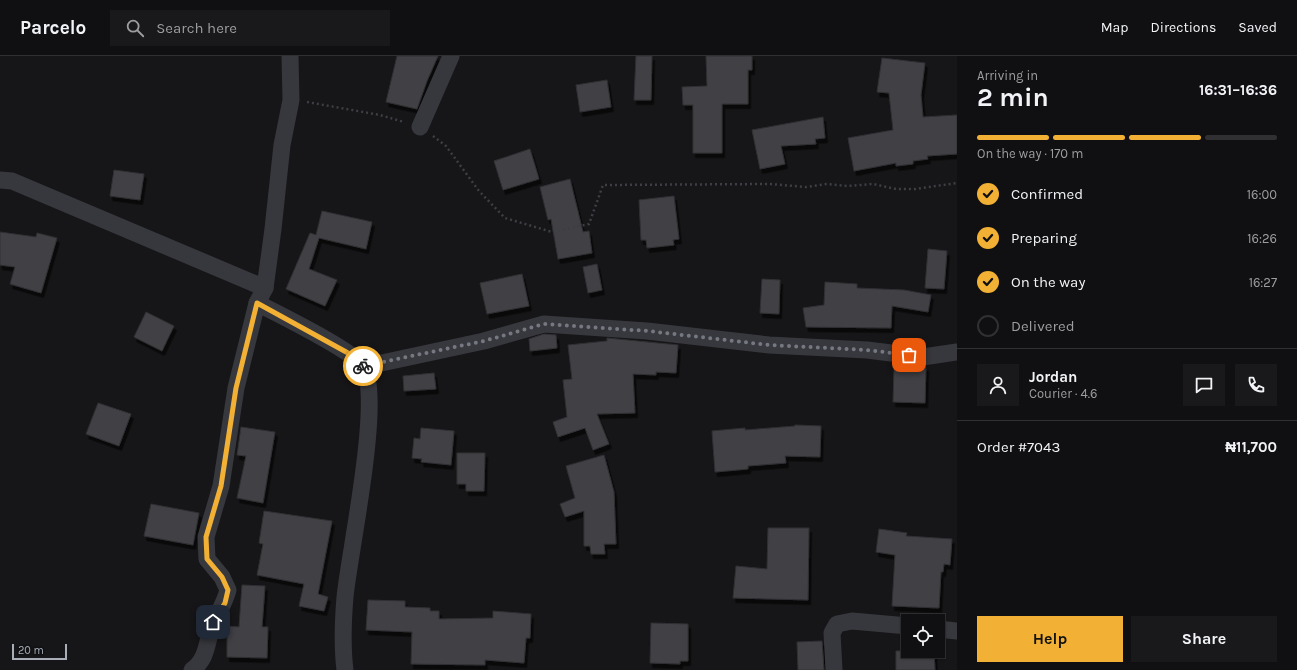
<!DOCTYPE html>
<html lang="en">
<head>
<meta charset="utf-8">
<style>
	body { margin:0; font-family:Karla,sans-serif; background:#19191b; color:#f1f3f6; height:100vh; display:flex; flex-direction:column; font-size:15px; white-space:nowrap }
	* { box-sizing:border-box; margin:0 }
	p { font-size:13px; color:#9c9d9f }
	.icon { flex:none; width:22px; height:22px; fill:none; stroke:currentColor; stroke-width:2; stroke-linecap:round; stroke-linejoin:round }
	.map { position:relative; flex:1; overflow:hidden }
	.side { display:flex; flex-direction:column; background:#101012; width:340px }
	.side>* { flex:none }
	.controls { position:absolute; left:901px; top:558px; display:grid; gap:8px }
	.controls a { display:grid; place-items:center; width:44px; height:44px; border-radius:0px; background:#101012; box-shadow:0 1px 3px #0004,0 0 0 1px #303032; font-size:20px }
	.scale { position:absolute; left:12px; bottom:10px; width:55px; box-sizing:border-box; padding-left:4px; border:2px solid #a8adb8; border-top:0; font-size:11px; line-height:14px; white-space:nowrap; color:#a8adb8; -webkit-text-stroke:3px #111113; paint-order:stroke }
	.pin { position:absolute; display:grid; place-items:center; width:34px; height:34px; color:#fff; margin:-17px; border-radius:8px; box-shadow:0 2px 6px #0006 }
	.courier { position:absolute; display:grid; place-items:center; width:40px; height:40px; margin:-20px; border:3px solid #f2b134; border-radius:50%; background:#fff; color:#222; box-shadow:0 1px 5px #0007 }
	.overview em { font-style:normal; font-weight:700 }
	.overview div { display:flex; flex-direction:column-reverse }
	.overview { display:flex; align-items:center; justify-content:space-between; height:68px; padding:0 20px }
	h1 { font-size:26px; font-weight:700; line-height:30px }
	.bar { display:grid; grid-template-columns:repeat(4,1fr); gap:6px 4px; align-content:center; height:48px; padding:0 20px }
	.bar i { height:5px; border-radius:3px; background:#303032 }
	.bar .on { background:#f2b134 }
	.bar p { grid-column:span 4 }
	.line { display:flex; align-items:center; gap:10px; padding:0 20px; border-top:1px solid #303032 }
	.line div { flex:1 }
	.round { display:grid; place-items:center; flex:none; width:42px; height:42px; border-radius:0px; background:#19191b }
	ol { padding:0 20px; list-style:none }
	li { display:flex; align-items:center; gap:12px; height:44px }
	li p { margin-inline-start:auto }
	li .icon { padding:4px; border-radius:50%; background:#f2b134; color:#111; stroke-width:4 }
	li:last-child { color:#9c9d9f }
	li i { width:22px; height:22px; border:2px solid #303032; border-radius:50% }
	.cta { display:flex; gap:8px; margin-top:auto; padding:8px 20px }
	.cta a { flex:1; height:46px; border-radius:0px; background:#f2b134; color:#111; font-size:16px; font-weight:700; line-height:46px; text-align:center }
	.cta a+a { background:#19191b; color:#f1f3f6 }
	header { display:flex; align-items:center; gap:24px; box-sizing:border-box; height:56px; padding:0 20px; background:#101012; border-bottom:1px solid #303032 }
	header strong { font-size:19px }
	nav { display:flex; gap:22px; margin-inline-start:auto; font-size:14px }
	.search { width:280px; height:36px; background:#19191b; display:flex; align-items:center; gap:10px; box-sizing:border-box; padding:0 14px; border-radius:0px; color:#9c9d9f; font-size:15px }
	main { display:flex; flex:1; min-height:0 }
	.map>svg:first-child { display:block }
	.building { fill:#404145; stroke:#303034; filter:url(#shadow) }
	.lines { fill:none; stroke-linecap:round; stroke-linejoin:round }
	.path { stroke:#3d3f44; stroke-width:2.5; stroke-dasharray:2 3; stroke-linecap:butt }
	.minor { stroke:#37383d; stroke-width:17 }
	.done { stroke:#757880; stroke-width:4; stroke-dasharray:0 7.2 }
	.route { stroke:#f2b134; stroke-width:5 }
</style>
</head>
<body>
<header>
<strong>Parcelo</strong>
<div class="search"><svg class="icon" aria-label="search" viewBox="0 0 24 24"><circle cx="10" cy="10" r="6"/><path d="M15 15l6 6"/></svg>Search here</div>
<nav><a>Map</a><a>Directions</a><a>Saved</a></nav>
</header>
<main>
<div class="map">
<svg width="957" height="614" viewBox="0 0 957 614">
	<defs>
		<filter id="shadow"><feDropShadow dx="2.5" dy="4.5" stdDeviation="0" flood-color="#0009"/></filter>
	</defs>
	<rect width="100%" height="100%" fill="#161618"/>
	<g class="building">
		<polygon points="397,0 438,0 427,25 417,53 386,46"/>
		<polygon points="636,0 652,0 651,44 634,44"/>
		<polygon points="706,0 752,0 752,14 748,14 748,48 722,48 722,97 693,97 693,49 683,49 682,31 707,30"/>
		<polygon points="882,2 925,7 921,39 923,61 957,59 957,98 927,100 928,103 913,105 913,108 896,110 896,107 854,115 848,82 893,74 889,37 877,36"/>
		<polygon points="607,24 611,51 580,56 576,29"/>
		<polygon points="823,61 825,82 815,83 816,88 781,90 785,108 760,113 752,74"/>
		<polygon points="530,93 539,123 503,134 494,105"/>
		<polygon points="114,114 144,118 140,144 110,140"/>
		<polygon points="570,123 583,176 589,175 592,197 558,203 551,163 548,164 540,131"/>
		<polygon points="674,140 679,183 673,184 674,189 647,192 646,184 641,184 639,144"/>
		<polygon points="322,155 372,166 366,193 319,182 309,213 337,224 325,250 286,233 310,177 316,179"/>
		<polygon points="0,176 36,181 37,177 57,182 41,237 10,228 15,211 0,209"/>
		<polygon points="928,193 947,195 944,233 925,232"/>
		<polygon points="597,208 602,234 588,237 583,211"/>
		<polygon points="522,218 529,250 487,258 480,227"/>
		<polygon points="762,223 780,224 779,258 760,257"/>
		<polygon points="825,226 857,228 857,232 904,234 931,239 928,256 892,250 891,272 806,271 803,252 824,249"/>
		<polygon points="146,256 174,270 162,295 134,281"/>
		<polygon points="544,278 556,279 557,292 530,295 529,283"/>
		<polygon points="607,282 678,289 676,317 656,316 656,319 633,318 635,357 597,358 609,388 593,394 585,372 558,381 553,366 567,361 563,324 572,323 568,289 607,285"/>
		<polygon points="900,309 926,311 925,347 893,346 894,313 900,314"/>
		<polygon points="434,317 436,333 404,335 403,320"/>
		<polygon points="98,347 131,358 119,390 86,378"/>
		<polygon points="795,369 821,370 820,401 785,400 786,407 748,410 748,413 715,416 712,375 745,372 745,374 795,370"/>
		<polygon points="241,371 275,376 263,447 237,442 246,400 237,399"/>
		<polygon points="421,372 454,375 451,409 421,406 422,403 412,402 414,382 420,383"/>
		<polygon points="457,397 485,397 484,435 466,435 466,428 457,428"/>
		<polygon points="604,399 614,436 616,488 604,488 605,498 591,498 590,490 584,490 584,455 565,461 560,448 575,442 566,410"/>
		<polygon points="151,448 199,457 193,489 144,480"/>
		<polygon points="264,455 332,465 318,538 328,541 324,555 299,550 304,528 257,519 263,488 259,487"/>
		<polygon points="768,472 809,472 808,544 733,542 736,510 767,513"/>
		<polygon points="879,473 907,477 906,480 952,483 950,509 944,508 943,516 941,516 939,552 892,550 895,499 876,496"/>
		<polygon points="242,529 265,530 262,571 268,571 267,602 227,601 227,570 239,571"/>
		<polygon points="368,544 405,545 405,551 430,552 430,555 439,555 439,563 493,562 493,555 531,558 530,582 526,582 524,607 485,604 485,609 411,608 412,576 366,574"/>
		<polygon points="651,567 688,568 688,605 680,605 680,608 650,607"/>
		<polygon points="822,585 824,614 798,614 797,586"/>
		<polygon points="896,595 934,595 935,614 896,614"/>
	</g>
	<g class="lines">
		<g class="path">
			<polyline points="307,46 380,59 404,66"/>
			<polyline points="433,80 446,90 479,135 505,162 552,176 589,168 603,129 770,128 806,131 827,128 847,130 873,128 896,133 915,133 957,127"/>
		</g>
		<g class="minor">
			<polyline points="420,71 451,0"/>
			<polyline points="0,124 12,125 265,232"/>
			<path d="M257,247C278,258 352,294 363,310C383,342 349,498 345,541C343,565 342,590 345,614"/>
			<polyline points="363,311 484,285 544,268 647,275 769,289 867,294 923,301 957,296"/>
			<polyline points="938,573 957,575"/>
			<path d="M192,614C209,602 206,583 214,566C219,555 225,546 228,534L222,521L207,503L206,481L221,430L236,332L257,247L265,232L273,173L282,89L291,44L290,0"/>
			<polyline points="834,614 832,577 837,568 852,565 908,570"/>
		</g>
	</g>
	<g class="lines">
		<polyline class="done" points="363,310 484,285 544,268 648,275 769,289 867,294 909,299"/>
		<polyline class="route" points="213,566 225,547 228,534 222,521 207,503 206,481 221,430 236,332 257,247 348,297 363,310"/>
	</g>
</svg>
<div class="controls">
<a><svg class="icon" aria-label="locate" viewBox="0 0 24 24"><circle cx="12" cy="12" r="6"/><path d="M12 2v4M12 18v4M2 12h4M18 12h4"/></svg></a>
</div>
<div class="scale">20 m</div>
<div class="pin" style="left:909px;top:299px;background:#ea580c"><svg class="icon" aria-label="bag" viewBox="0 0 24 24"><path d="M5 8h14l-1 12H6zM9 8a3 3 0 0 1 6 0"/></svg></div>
<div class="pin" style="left:213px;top:566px;background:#1f2937"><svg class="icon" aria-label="home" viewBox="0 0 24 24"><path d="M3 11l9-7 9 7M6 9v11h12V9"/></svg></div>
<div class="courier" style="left:363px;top:310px"><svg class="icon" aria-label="bike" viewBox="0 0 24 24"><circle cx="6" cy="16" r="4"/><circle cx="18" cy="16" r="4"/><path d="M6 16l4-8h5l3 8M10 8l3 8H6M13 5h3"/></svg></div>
</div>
<section class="side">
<div class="overview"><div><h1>2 min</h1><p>Arriving in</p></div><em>16:31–16:36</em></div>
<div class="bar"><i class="on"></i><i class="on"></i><i class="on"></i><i></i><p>On the way · 170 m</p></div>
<ol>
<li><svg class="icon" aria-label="check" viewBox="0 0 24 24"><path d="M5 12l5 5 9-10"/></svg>Confirmed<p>16:00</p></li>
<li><svg class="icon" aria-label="check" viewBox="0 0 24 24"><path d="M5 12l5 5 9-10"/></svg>Preparing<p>16:26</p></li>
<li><svg class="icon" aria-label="check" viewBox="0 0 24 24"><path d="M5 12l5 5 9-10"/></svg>On the way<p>16:27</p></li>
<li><i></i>Delivered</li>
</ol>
<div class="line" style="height:72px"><a class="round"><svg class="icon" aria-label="person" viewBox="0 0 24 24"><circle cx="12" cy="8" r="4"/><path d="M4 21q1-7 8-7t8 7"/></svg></a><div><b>Jordan</b><p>Courier · 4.6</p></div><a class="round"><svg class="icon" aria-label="chat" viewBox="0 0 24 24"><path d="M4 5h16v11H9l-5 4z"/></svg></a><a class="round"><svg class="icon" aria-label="phone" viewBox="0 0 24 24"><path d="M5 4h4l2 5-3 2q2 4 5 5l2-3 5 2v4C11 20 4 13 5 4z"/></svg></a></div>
<div class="line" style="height:52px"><div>Order #7043</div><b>₦11,700</b></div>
<div class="cta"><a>Help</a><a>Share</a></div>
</section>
</main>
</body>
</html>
